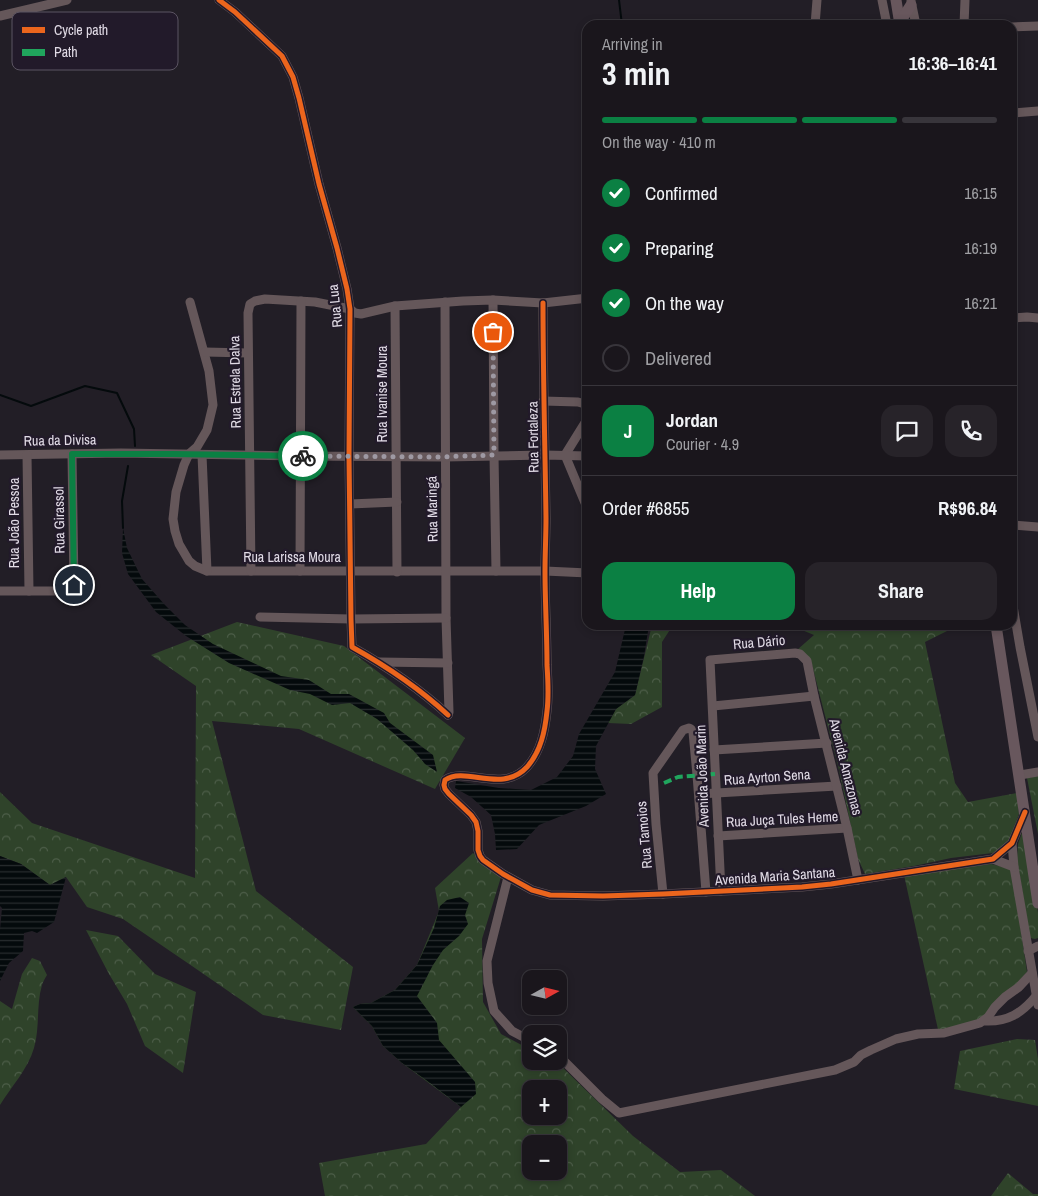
<!DOCTYPE html>
<html lang="en">
<head>
<meta charset="utf-8">
<style>
	body { margin:0; font-family:"Archivo Narrow",sans-serif; background:#272329; color:#f1f3f6; height:100vh; display:flex; flex-direction:column; font-size:19px; white-space:nowrap }
	* { box-sizing:border-box; margin:0 }
	p { font-size:16px; color:#9f9fa3 }
	.icon { flex:none; width:28px; height:28px; fill:none; stroke:currentColor; stroke-width:2; stroke-linecap:round; stroke-linejoin:round }
	.map { position:relative; flex:1; overflow:hidden }
	.details { position:absolute; left:582px; top:20px; width:435px; height:610px; display:flex; flex-direction:column; background:#1a161c; border-radius:15px; box-shadow:0 2px 8px #0003,0 0 0 1px #38353b }
	.details>* { flex:none }
	.needle { width:32px; rotate:82deg }
	.fabs { position:absolute; left:522px; top:970px; display:grid; gap:10px }
	.fabs a { display:grid; place-items:center; width:45px; height:45px; border-radius:10px; background:#1a161c; box-shadow:0 2px 8px #0003,0 0 0 1px #38353b; font-size:25px }
	.pin { position:absolute; display:grid; place-items:center; width:42px; height:42px; color:#fff; margin:-21px; border:2px solid #fff; border-radius:50%; box-shadow:0 1px 5px #0007 }
	.courier { position:absolute; display:grid; place-items:center; width:50px; height:50px; margin:-25px; border:4px solid #0b8043; border-radius:50%; background:#fff; color:#222; box-shadow:0 1px 6px #0007 }
	.overview em { font-style:normal; font-weight:700 }
	.overview div { display:flex; flex-direction:column-reverse }
	.overview { display:flex; align-items:center; justify-content:space-between; height:85px; padding:0 20px }
	h1 { font-size:32px; font-weight:700; line-height:38px }
	.bar { display:grid; grid-template-columns:repeat(4,1fr); gap:8px 5px; align-content:center; height:60px; padding:0 20px }
	.bar i { height:6px; border-radius:4px; background:#38353b }
	.bar .active { background:#0b8043 }
	.bar p { grid-column:span 4 }
	.line { display:flex; align-items:center; gap:12px; padding:0 20px; border-top:1px solid #38353b }
	.line div { flex:1 }
	.round { display:grid; place-items:center; flex:none; width:52px; height:52px; border-radius:15px; background:#272329 }
	ol { padding:0 20px; list-style:none }
	li { display:flex; align-items:center; gap:15px; height:55px }
	li p { margin-inline-start:auto }
	li .icon { padding:5px; border-radius:50%; background:#0b8043; color:#fff; stroke-width:4 }
	li:last-child { color:#9f9fa3 }
	li i { width:28px; height:28px; border:2px solid #38353b; border-radius:50% }
	.primary-button { display:flex; gap:10px; margin-top:auto; padding:10px 20px }
	.primary-button a { flex:1; height:58px; border-radius:15px; background:#0b8043; color:#fff; font-size:20px; font-weight:700; line-height:58px; text-align:center }
	.primary-button a+a { background:#272329; color:#f1f3f6 }
	.map>svg:first-child { display:block }
	.forest { fill:url(#forest-crowns); fill-rule:evenodd }
	.water { fill:url(#water-rules) }
	.lines { fill:none; stroke-linecap:round; stroke-linejoin:round }
	.stream { stroke:#040a0c; stroke-width:2 }
	.minor { stroke:#65575a; stroke-width:9 }
	.major { stroke:#68575d; stroke-width:11 }
	.quiet { stroke:#20a55d; stroke-width:4; stroke-dasharray:8 4; stroke-linecap:butt }
	.cycleway-casing { stroke:#221a2a; stroke-width:8 }
	.cycleway { stroke:#eb651d; stroke-width:5 }
	.done { stroke:#9e99a3; stroke-width:5; stroke-dasharray:0 9 }
	.route { stroke:#0b8043; stroke-width:6 }
	.labels { text-anchor:middle; dominant-baseline:central; stroke-width:4.5; stroke-linejoin:round; paint-order:stroke }
	.street-label { font-size:14px; fill:#e1dbe6; stroke:#221a2a }
	.key { fill:#221a2a; stroke:#5b5462; stroke-width:1 }
	.key-label { font-size:14px; fill:#e1dbe6 }
</style>
</head>
<body>
<div class="map">
<svg width="1038" height="1196" viewBox="0 0 1038 1196">
	<defs>
		<pattern id="forest-crowns" width="20" height="18" patternUnits="userSpaceOnUse" patternTransform="scale(1.25)"><rect width="20" height="18" fill="#2f432a"/><path d="M2 6a3 3 0 1 1 6 0M12 15a3 3 0 1 1 6 0" fill="none" stroke="#4d5e49"/></pattern>
		<pattern id="water-rules" width="6" height="5" patternUnits="userSpaceOnUse" patternTransform="scale(1.25)"><rect width="6" height="5" fill="#040a0c"/><path d="M0 2.5h6" fill="none" stroke="#282d2f"/></pattern>
	</defs>
	<rect width="100%" height="100%" fill="#221e26"/>
	<g class="forest">
		<polygon points="237,622 344,646 465,738 435,789 299,729 212,721 256,891 353,967 341,1030 263,1015 192,966 123,919 87,907 66,877 50,885 21,864 0,856 0,792 32,823 195,878 196,686 151,655"/>
		<polygon points="652,625 673,625 662,642 662,707 631,724 608,723 616,709 635,695"/>
		<polygon points="790,625 959,625 925,642 955,783 968,802 1017,793 1019,814 1009,842 993,853 951,858 914,866 865,874 858,859 838,766 811,661 797,650 814,635"/>
		<polygon points="1038,776 1038,834 1027,778"/>
		<polygon points="1025,824 1038,913 1038,938 1035,939 1030,938 1017,859 1018,844"/>
		<path d="M473,853L501,877L482,939L483,1002L501,1034L531,1050V1061H554L560,1065L633,1136L680,1172L721,1170L755,1196H325L319,1163L426,1144L461,1107L402,1063L383,1046L372,1026L353,1007L360,1004L371,1003L395,990L417,965L439,911L435,888ZM531,1089H559V1116H531ZM531,1144H559V1171H531Z"/>
		<polygon points="991,864 1012,869 1027,972 985,1021 939,1034 904,875"/>
		<polygon points="86,930 118,936 155,974 196,992 183,1073 145,1046 127,1004 109,974"/>
		<path d="M32,958L40,961L47,975C45,978 43,982 42,985C36,1005 40,1028 34,1048C28,1069 11,1087 0,1105V1001L12,1009L22,974Z"/>
		<polygon points="1017,1039 1035,1040 1038,1059 1038,1106 954,1089 960,1051"/>
		<polygon points="1008,1173 1033,1194 1038,1194 1038,1196 991,1196"/>
	</g>
	<g class="water">
		<polygon points="123,528 127,548 142,579 165,605 185,625 213,644 281,676 309,680 331,694 349,694 384,713 390,723 433,755 437,772 425,764 413,750 377,719 350,703 332,705 310,694 290,690 229,663 186,636 156,612 128,574 122,553"/>
		<polygon points="626,625 649,625 644,656 635,695 616,709 596,746 595,769 606,794 586,806 539,825 517,849 496,850 495,834 491,815 471,797 455,788 456,781 499,788 531,790 557,777 573,756 579,734 615,672"/>
		<polygon points="0,856 21,864 50,885 66,877 54,922 37,933 32,931 24,933 23,951 9,963 0,981 0,930 2,908 0,906"/>
		<polygon points="460,897 469,903 465,915 468,924 459,936 443,950 433,965 417,996 437,1023 439,1040 475,1082 476,1094 461,1107 426,1080 402,1063 383,1046 372,1026 353,1007 360,1004 371,1003 395,990 417,965 434,928 440,906 447,900"/>
	</g>
	<g class="lines">
		<g class="stream">
			<polyline points="619,0 622,25"/>
			<polyline points="0,395 31,406 85,386 117,393 134,429 135,446"/>
			<polyline points="123,528 122,501 128,466"/>
		</g>
		<g class="minor">
			<path d="M219,0L235,12L282,56L293,77L299,98L319,184L337,248L347,289L350,309L349,456L351,619L352,647C386,666 419,688 448,715"/>
			<polyline points="882,0 887,25"/>
			<polyline points="911,1 916,25"/>
			<polyline points="0,16 67,0"/>
			<polyline points="815,25 817,0"/>
			<polyline points="964,25 965,0"/>
			<polyline points="1012,27 1038,26"/>
			<polyline points="1012,113 1038,111"/>
			<polyline points="493,300 494,455 496,571"/>
			<polyline points="190,302 209,371 213,405 207,430 197,447 189,454 184,465 176,492 173,519 175,531 179,544 189,561 195,566 207,571 545,571 588,573"/>
			<polyline points="445,302 446,618 449,712 448,715"/>
			<path d="M543,303C543,374 545,446 546,518C546,536 545,553 545,571C545,602 547,634 547,665C548,680 549,696 547,711C545,731 541,751 527,767C502,794 466,766 445,780L444,785L445,789L449,794L471,815L476,822L478,831V850L480,856L483,860L503,874L532,890L550,895L603,896L663,894L802,887L831,884L993,859L1012,843L1024,815"/>
			<polyline points="395,306 397,572"/>
			<polyline points="1012,318 1027,317 1038,318"/>
			<polyline points="205,352 248,353"/>
			<polyline points="543,401 578,402 588,405"/>
			<polyline points="588,418 565,455 588,510"/>
			<polyline points="0,455 121,453 300,456 445,457 544,455 588,456"/>
			<polyline points="27,455 29,591"/>
			<polyline points="202,455 207,571"/>
			<polyline points="350,504 397,502"/>
			<polyline points="1012,525 1038,527"/>
			<polyline points="251,571 248,313 250,304 255,301 265,299 315,302 350,309 355,313 361,314 395,306 463,301 493,300 543,303 588,298"/>
			<polyline points="300,571 301,301"/>
			<path d="M0,591H64C69,591 71,590 74,585L72,454"/>
			<polyline points="1012,600 1020,647 1038,737"/>
			<polyline points="260,617 351,619 446,618"/>
			<polyline points="379,662 448,663"/>
			<polyline points="713,706 814,696"/>
			<polyline points="714,750 827,743"/>
			<polyline points="1020,775 1038,772"/>
			<polyline points="699,794 837,786"/>
			<polyline points="718,836 847,828"/>
			<polyline points="1012,843 1014,867 1038,1005"/>
			<polyline points="993,859 1014,867"/>
			<polyline points="508,877 487,961 488,983 494,1011 512,1031 531,1041"/>
			<polyline points="721,891 710,660 795,653 800,654 807,661 814,696 847,828 858,880"/>
			<polyline points="663,894 656,824 653,773 683,730 689,728 691,729 693,732 697,775 706,892"/>
			<polyline points="1028,951 1038,946"/>
			<path d="M985,1021C1008,1022 1022,1013 1036,996"/>
			<polyline points="559,1057 563,1060 602,1099 619,1113 835,1070 854,1062 861,1055 871,1050 896,1039 918,1034 944,1033 980,1023 988,1017 995,1007 1005,997 1019,987 1032,973"/>
		</g>
		<g class="major">
			<polyline points="896,0 900,25"/>
			<polyline points="900,22 911,5"/>
			<polyline points="996,625 1038,903"/>
		</g>
		<polyline class="quiet" points="664,783 678,777 715,774"/>
		<defs>
			<g id="cycleway">
				<path d="M219,0L235,12L282,56L293,77L299,98L319,184L337,248L347,289L350,309L349,456L351,619L352,647C386,666 419,688 448,715"/>
				<path d="M543,303C543,374 545,446 546,518C546,536 545,553 545,571C545,602 547,634 547,665C548,680 549,696 547,711C545,731 541,751 527,767C502,794 466,766 445,780L444,785L445,789L449,794L471,815L476,822L478,831V850L480,856L483,860L503,874L532,890L550,895L603,896L663,894L802,887L831,884L993,859L1012,843L1025,812"/>
			</g>
		</defs>
		<use href="#cycleway" class="cycleway-casing"/>
		<use href="#cycleway" class="cycleway"/>
	</g>
	<g class="lines">
		<polyline class="done" points="303,456 437,457 494,455 493,332"/>
		<polyline class="route" points="74,585 72,454 172,454 303,456"/>
	</g>
	<g class="labels">
		<g class="street-label">
			<text transform="translate(335 306) rotate(-96)">Rua Lua</text>
			<text transform="translate(235 382) rotate(-91)">Rua Estrela Dalva</text>
			<text transform="translate(382 394) rotate(-90)">Rua Ivanise Moura</text>
			<text transform="translate(533 437) rotate(-91)">Rua Fortaleza</text>
			<text transform="translate(60 440) rotate(-1)">Rua da Divisa</text>
			<text transform="translate(432 509) rotate(-91)">Rua Maringá</text>
			<text transform="translate(59 520) rotate(-91)">Rua Girassol</text>
			<text transform="translate(14 523) rotate(-90)">Rua João Pessoa</text>
			<text x="292" y="557">Rua Larissa Moura</text>
			<text transform="translate(759 642) rotate(-5)">Rua Dário</text>
			<text transform="translate(846 767) rotate(76)">Avenida Amazonas</text>
			<text transform="translate(702 776) rotate(-92)">Avenida João Marin</text>
			<text transform="translate(767 777) rotate(-4)">Rua Ayrton Sena</text>
			<text transform="translate(782 819) rotate(-3)">Rua Juça Tules Heme</text>
			<text transform="translate(644 835) rotate(-95)">Rua Tamoios</text>
			<text transform="translate(775 876) rotate(-4)">Avenida Maria Santana</text>
		</g>
	</g>
	<rect x="12" y="12" width="166" height="58" rx="8" class="key"/>
	<rect x="22" y="27" width="23" height="6" fill="#eb651d"/>
	<rect x="22" y="49" width="23" height="7" fill="#20a55d"/>
	<g class="key-label">
		<text x="54" y="35">Cycle path</text>
		<text x="54" y="57">Path</text>
	</g>
</svg>
<div class="fabs">
<a><svg class="needle" viewBox="-14 -14 28 28"><path d="M0-13l5 13h-10z" fill="#e53935"/><path d="M0 13l5-13h-10z" fill="#9f9fa3"/></svg></a>
<a><svg class="icon" aria-label="layers" viewBox="0 0 24 24"><path d="M12 4l9 5-9 5-9-5zM3 14l9 5 9-5"/></svg></a>
<a>+</a>
<a>−</a>
</div>
<div class="pin" style="left:493px;top:332px;background:#ea580c"><svg class="icon" aria-label="bag" viewBox="0 0 24 24"><path d="M5 8h14l-1 12H6zM9 8a3 3 0 0 1 6 0"/></svg></div>
<div class="pin" style="left:74px;top:585px;background:#1f2937"><svg class="icon" aria-label="home" viewBox="0 0 24 24"><path d="M3 11l9-7 9 7M6 9v11h12V9"/></svg></div>
<div class="courier" style="left:303px;top:456px"><svg class="icon" aria-label="bike" viewBox="0 0 24 24"><circle cx="6" cy="16" r="4"/><circle cx="18" cy="16" r="4"/><path d="M6 16l4-8h5l3 8M10 8l3 8H6M13 5h3"/></svg></div>
<section class="details">
<div class="overview"><div><h1>3 min</h1><p>Arriving in</p></div><em>16:36–16:41</em></div>
<div class="bar"><i class="active"></i><i class="active"></i><i class="active"></i><i></i><p>On the way · 410 m</p></div>
<ol>
<li><svg class="icon" aria-label="check" viewBox="0 0 24 24"><path d="M5 12l5 5 9-10"/></svg>Confirmed<p>16:15</p></li>
<li><svg class="icon" aria-label="check" viewBox="0 0 24 24"><path d="M5 12l5 5 9-10"/></svg>Preparing<p>16:19</p></li>
<li><svg class="icon" aria-label="check" viewBox="0 0 24 24"><path d="M5 12l5 5 9-10"/></svg>On the way<p>16:21</p></li>
<li><i></i>Delivered</li>
</ol>
<div class="line" style="height:90px"><b class="round" style="background:#0b8043;color:#fff">J</b><div><b>Jordan</b><p>Courier · 4.9</p></div><a class="round"><svg class="icon" aria-label="chat" viewBox="0 0 24 24"><path d="M4 5h16v11H9l-5 4z"/></svg></a><a class="round"><svg class="icon" aria-label="phone" viewBox="0 0 24 24"><path d="M5 4h4l2 5-3 2q2 4 5 5l2-3 5 2v4C11 20 4 13 5 4z"/></svg></a></div>
<div class="line" style="height:65px"><div>Order #6855</div><b>R$96.84</b></div>
<div class="primary-button"><a>Help</a><a>Share</a></div>
</section>
</div>
</body>
</html>
